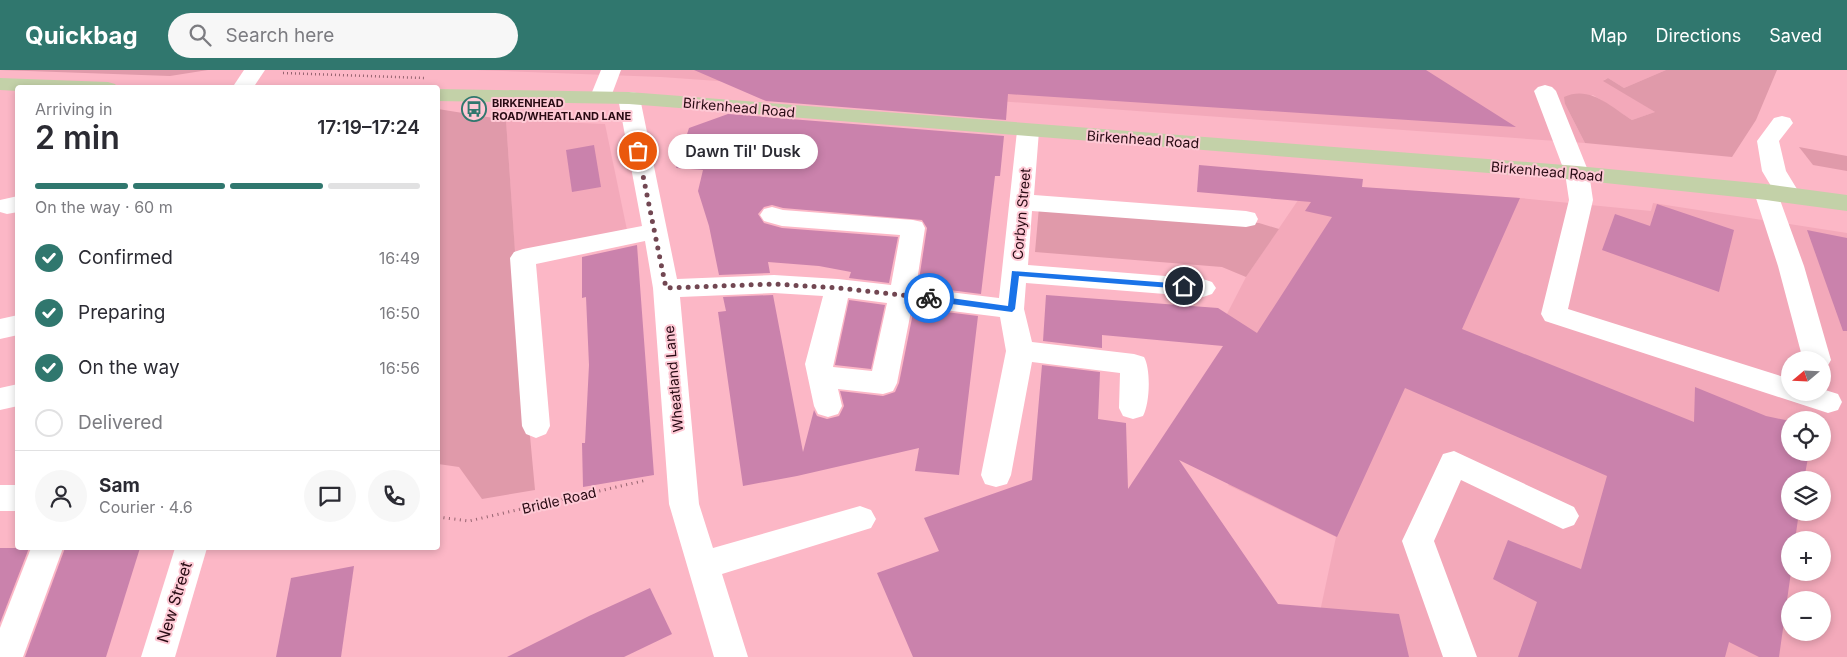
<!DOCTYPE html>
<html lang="en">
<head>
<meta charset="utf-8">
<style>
	body { margin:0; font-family:Inter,sans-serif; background:#f7f7f7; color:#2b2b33; height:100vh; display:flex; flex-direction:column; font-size:19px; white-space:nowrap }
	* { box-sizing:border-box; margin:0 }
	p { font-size:16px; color:#7c7c81 }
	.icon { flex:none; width:28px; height:28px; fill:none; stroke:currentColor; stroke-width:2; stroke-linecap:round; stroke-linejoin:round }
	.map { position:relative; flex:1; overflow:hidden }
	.side { position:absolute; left:15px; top:15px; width:425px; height:465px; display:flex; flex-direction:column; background:#fff; border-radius:5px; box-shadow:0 2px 8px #0003 }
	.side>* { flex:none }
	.needle { width:32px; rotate:251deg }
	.fabs { position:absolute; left:1781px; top:281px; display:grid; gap:10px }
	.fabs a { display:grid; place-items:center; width:50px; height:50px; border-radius:50%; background:#fff; box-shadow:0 2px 8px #0003; font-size:25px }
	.pin { position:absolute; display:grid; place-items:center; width:42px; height:42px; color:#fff; margin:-21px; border:2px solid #fff; border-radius:50%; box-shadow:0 1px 5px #0007 }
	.courier { position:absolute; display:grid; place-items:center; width:50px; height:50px; margin:-25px; border:4px solid #1a73e8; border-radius:50%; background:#fff; color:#222; box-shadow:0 1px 6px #0007 }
	.bubble { position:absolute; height:35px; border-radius:18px; background:#fff; box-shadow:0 2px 8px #0003; font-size:16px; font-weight:600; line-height:35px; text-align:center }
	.headline em { font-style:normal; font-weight:600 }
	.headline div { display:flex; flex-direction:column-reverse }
	.headline { display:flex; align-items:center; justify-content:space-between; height:85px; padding:0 20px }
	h1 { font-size:32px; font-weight:600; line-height:38px }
	.bar { display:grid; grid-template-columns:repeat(4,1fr); gap:8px 5px; align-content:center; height:60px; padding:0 20px }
	.bar i { height:6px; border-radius:4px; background:#e1e1e2 }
	.bar .on { background:#30776e }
	.bar p { grid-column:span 4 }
	.line { display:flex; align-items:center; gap:12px; padding:0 20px; border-top:1px solid #e1e1e2 }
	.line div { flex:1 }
	.round { display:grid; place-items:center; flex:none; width:52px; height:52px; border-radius:26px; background:#f7f7f7 }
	ol { padding:0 20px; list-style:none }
	li { display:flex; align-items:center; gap:15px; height:55px }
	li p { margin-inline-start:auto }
	li .icon { padding:5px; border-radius:50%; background:#30776e; color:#fff; stroke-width:4 }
	li:last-child { color:#7c7c81 }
	li i { width:28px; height:28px; border:2px solid #e1e1e2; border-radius:50% }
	header { display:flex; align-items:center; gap:30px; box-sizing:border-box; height:70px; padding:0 25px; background:#30776e; color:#fff }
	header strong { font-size:24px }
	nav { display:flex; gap:28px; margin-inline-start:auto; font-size:18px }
	.search { width:350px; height:45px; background:#f7f7f7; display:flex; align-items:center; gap:12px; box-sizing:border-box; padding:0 18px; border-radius:28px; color:#7c7c81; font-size:19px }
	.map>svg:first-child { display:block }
	.built { fill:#f3a9ba; fill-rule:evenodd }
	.green { fill:#e09aaa }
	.building { fill:#ca82ac }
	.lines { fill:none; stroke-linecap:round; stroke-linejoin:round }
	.path-far1 { stroke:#95636f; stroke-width:2.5; stroke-dasharray:1 3; stroke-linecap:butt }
	.path { stroke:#95636f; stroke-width:3; stroke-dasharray:1 4.5; stroke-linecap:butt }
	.minor { fill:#fff; fill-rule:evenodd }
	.major { fill:#c3d1a8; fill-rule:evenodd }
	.route { fill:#1a73e8 }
	.done { stroke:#724752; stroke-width:5; stroke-dasharray:0 9 }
	.labels { text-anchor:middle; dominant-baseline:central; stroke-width:4; stroke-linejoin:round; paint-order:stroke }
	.far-poi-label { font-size:11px; font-weight:bold; fill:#280a13; stroke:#fec9d5; text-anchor:start }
	.street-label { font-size:14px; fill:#280a13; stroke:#fec9d5 }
	.near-street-label { font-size:16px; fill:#280a13; stroke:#fec9d5 }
</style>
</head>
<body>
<header>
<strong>Quickbag</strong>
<div class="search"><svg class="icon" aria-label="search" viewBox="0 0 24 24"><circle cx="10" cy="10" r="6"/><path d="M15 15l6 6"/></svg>Search here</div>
<nav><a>Map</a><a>Directions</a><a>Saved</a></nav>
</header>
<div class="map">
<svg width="1847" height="587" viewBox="0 0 1847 587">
	<rect width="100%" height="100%" fill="#fcb7c6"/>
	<g class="built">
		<polygon points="475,0 1666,0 1624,18 1608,8 1604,10 1655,42 1632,50 1593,25 1565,34 1585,73 661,7"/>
		<polygon points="506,50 605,54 627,160 515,184"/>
		<path d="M1309,114L1520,128L1651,141L1653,133L1847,163V587H1330L1321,537L1336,467L1228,415L1250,376L1223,276L1213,271L1246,207ZM1790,290H1822V322H1790ZM1790,350H1822V382H1790ZM1790,410H1822V442H1790ZM1790,470H1822V502H1790ZM1790,530H1822V562H1790Z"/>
	</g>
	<g class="green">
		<polygon points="0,0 208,0 170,6"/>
		<path d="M1666,0H1777L1756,50L1732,87L1585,73L1565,34L1564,27C1590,15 1611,37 1632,50L1655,42L1603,11L1608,8L1624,18Z"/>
		<polygon points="438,39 506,50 521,269 535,420 482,429 459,397 438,394"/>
		<polygon points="1799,77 1847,86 1847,101 1813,95"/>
		<polygon points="1039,137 1259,153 1279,159 1246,207 1222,197 1035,182"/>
	</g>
	<g class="building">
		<polygon points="694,0 1426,0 1516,57 1008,24 1006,50 766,31"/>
		<polygon points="728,44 1004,66 1000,106 995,106 981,224 918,216 927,158 922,150 783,138 772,135 764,137 758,144 764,153 782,158 898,167 889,213 849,208 851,202 819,196 768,192 770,203 719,205 709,156 698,121 703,100 676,98 689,58"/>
		<polygon points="594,75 601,117 572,122 566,80"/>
		<polygon points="1199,95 1363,109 1362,117 1520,128 1462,259 1694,352 1695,317 1766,346 1790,351 1790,382 1809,382 1804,410 1790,410 1790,442 1799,442 1795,470 1790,470 1791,502 1779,587 1759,587 1729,572 1725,587 1518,587 1537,532 1493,509 1508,470 1581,499 1607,406 1405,318 1337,467 1179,390 1278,534 1399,544 1409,587 913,587 877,503 939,481 924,448 1032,410 1042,295 1100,302 1098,349 1126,353 1128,419 1223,276 1102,265 1102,278 1043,271 1046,225 1218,238 1257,263 1332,147 1305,141 1311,132 1197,122"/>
		<polygon points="1657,134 1734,160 1719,222 1602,180 1615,144 1650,156"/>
		<polygon points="1807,160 1847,168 1847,261 1843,261"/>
		<polygon points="637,175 654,405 583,417 582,373 585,373 589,295 586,227 582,228 582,187"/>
		<polygon points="773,225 803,382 814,340 817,346 827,349 839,346 844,336 840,321 883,326 895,322 899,313 914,238 978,246 959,405 915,401 919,378 797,406 743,416 718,242 726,241 723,227"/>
		<polygon points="849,230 885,235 871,299 835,295"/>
		<polygon points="0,478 29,478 0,553"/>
		<polygon points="65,478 140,478 106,587 25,587"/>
		<polygon points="354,496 341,587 276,587 291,508"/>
		<polygon points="650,518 672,564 624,587 507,587 589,546"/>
	</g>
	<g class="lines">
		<polyline class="path-far1" points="283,3 424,8"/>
		<polyline class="path" points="438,447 469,451 647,410"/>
		<g class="minor">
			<polygon points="244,0 265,0 253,18 232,18"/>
			<polygon points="601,0 621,0 609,32 601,33 593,32 590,27"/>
			<polygon points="1545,15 1552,17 1556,21 1589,103 1593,130 1568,239 1790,309 1790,322 1822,322 1822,319 1838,324 1842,332 1838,340 1828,343 1545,251 1541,244 1569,130 1565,103 1534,21 1538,17"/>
			<path d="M629,22L637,23L640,28L677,209L774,205L838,209L891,215L900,165L782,156L764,151L760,145L764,139L772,137L783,140L913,150L922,152L925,158L916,218L999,228L1017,61L1020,56L1028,54L1036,56L1039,61L1034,125L1246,141L1255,143L1258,149L1255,155L1246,157L1032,141L1028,195L1203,209L1212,212L1216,218L1212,224L1203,227L1026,213L1024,239L1032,272L1134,284L1144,287C1151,299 1150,333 1143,346L1133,349L1123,346L1119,338L1120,303L1032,292L1011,405L1007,414L996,417L985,414L981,405L1006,281L1000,247L912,236L897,313L893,321L883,324L838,319L842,336L838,344L828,347L818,344L814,336L805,294L823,226L774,223L680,227L699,434L713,478L860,436L871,440L876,449L871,458L722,504L748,587H714L669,434L653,218L645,171L536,194L550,356L546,364L536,368L526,364L522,356L510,188L514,182L523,179L642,156L618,28L621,23ZM848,228L887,233L872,301L833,297Z"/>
			<polygon points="1782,46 1790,48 1793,53 1779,71 1786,101 1800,124 1796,129 1788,132 1780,130 1804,196 1831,290 1827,297 1822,299 1822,290 1803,290 1778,196 1754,122 1758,117 1766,114 1771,116 1762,101 1757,71 1774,48"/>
			<polygon points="18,126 18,142 7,144 0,142 0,130"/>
			<polygon points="18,245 18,265 0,269 0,249"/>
			<polygon points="18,314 18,336 0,340 0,318"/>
			<polygon points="1454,381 1574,437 1579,446 1574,455 1563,459 1461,410 1434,471 1477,587 1443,587 1402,471 1443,384"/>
			<rect x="0" y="415" width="18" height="26"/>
			<polygon points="31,478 63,478 23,587 0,587 0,558"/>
			<polygon points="175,478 207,478 175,587 141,587"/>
		</g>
		<g class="major">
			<polygon points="0,8 108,12 115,14 118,18 18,18 18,21 0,20"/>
			<polygon points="438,19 629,22 1577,96 1766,114 1847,125 1847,141 1766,130 1577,110 629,34 438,31"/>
		</g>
	</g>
	<polygon class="route" points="1012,201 1184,214 1188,216 1184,219 1019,206 1015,239 1012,242 929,231 925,228 929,225 1008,236"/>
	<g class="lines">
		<polyline class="done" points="638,81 666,218 774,214 838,218 929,228"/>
	</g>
	<defs>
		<symbol id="bus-ring" viewBox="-11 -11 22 22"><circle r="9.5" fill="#fec9d5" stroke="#30776e" stroke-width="1.5"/><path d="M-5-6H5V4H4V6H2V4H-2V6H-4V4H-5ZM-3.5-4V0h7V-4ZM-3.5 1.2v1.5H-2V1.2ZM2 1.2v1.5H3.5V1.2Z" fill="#30776e"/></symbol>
	</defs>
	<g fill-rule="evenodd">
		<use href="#bus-ring" x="460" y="25" width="28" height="28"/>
	</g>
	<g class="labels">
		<g class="far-poi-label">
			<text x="492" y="33">BIRKENHEAD<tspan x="492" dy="13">ROAD/WHEATLAND LANE</tspan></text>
		</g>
		<g class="street-label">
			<text transform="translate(739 37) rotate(5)">Birkenhead Road</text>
			<text transform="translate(1143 69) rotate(4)">Birkenhead Road</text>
			<text transform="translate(1547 101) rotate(5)">Birkenhead Road</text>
			<text transform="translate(1021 144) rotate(-85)">Corbyn Street</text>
			<text transform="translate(673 309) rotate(-95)">Wheatland Lane</text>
			<text transform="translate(559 430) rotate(-13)">Bridle Road</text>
		</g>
		<g class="near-street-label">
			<text transform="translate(174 532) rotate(-73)">New Street</text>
		</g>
	</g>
</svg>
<div class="fabs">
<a><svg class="needle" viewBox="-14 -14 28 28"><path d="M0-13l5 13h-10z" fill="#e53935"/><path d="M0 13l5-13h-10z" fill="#7c7c81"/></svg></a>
<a><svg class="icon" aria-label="locate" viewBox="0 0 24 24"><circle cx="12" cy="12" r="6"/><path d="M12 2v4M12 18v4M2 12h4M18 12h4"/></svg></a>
<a><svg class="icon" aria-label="layers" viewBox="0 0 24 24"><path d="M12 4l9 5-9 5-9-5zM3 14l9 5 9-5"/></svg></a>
<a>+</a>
<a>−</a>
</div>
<div class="pin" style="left:638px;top:81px;background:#ea580c"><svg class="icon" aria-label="bag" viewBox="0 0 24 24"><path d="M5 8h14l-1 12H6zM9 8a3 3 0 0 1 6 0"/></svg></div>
<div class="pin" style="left:1184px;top:216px;background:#1f2937"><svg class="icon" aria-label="home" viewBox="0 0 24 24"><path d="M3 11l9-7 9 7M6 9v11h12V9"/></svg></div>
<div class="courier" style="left:929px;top:228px"><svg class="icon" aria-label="bike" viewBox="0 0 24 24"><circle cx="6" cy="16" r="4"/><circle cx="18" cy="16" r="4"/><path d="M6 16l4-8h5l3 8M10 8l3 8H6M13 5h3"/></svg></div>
<div class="bubble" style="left:668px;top:64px;width:150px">Dawn Til' Dusk</div>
<section class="side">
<div class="headline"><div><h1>2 min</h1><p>Arriving in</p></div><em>17:19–17:24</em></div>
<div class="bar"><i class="on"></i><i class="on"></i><i class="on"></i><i></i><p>On the way · 60 m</p></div>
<ol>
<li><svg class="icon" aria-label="check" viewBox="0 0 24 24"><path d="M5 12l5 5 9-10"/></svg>Confirmed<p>16:49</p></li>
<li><svg class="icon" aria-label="check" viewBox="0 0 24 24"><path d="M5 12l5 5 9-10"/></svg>Preparing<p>16:50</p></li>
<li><svg class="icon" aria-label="check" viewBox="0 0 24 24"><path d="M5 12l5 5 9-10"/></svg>On the way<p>16:56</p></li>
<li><i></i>Delivered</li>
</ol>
<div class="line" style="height:90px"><a class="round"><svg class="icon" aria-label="person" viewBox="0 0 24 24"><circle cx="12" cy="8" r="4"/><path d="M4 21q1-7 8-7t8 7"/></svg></a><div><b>Sam</b><p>Courier · 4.6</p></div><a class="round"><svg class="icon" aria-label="chat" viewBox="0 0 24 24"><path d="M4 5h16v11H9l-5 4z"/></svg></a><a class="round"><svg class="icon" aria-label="phone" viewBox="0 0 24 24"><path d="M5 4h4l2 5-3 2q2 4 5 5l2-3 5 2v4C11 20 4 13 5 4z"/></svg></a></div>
</section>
</div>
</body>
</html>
